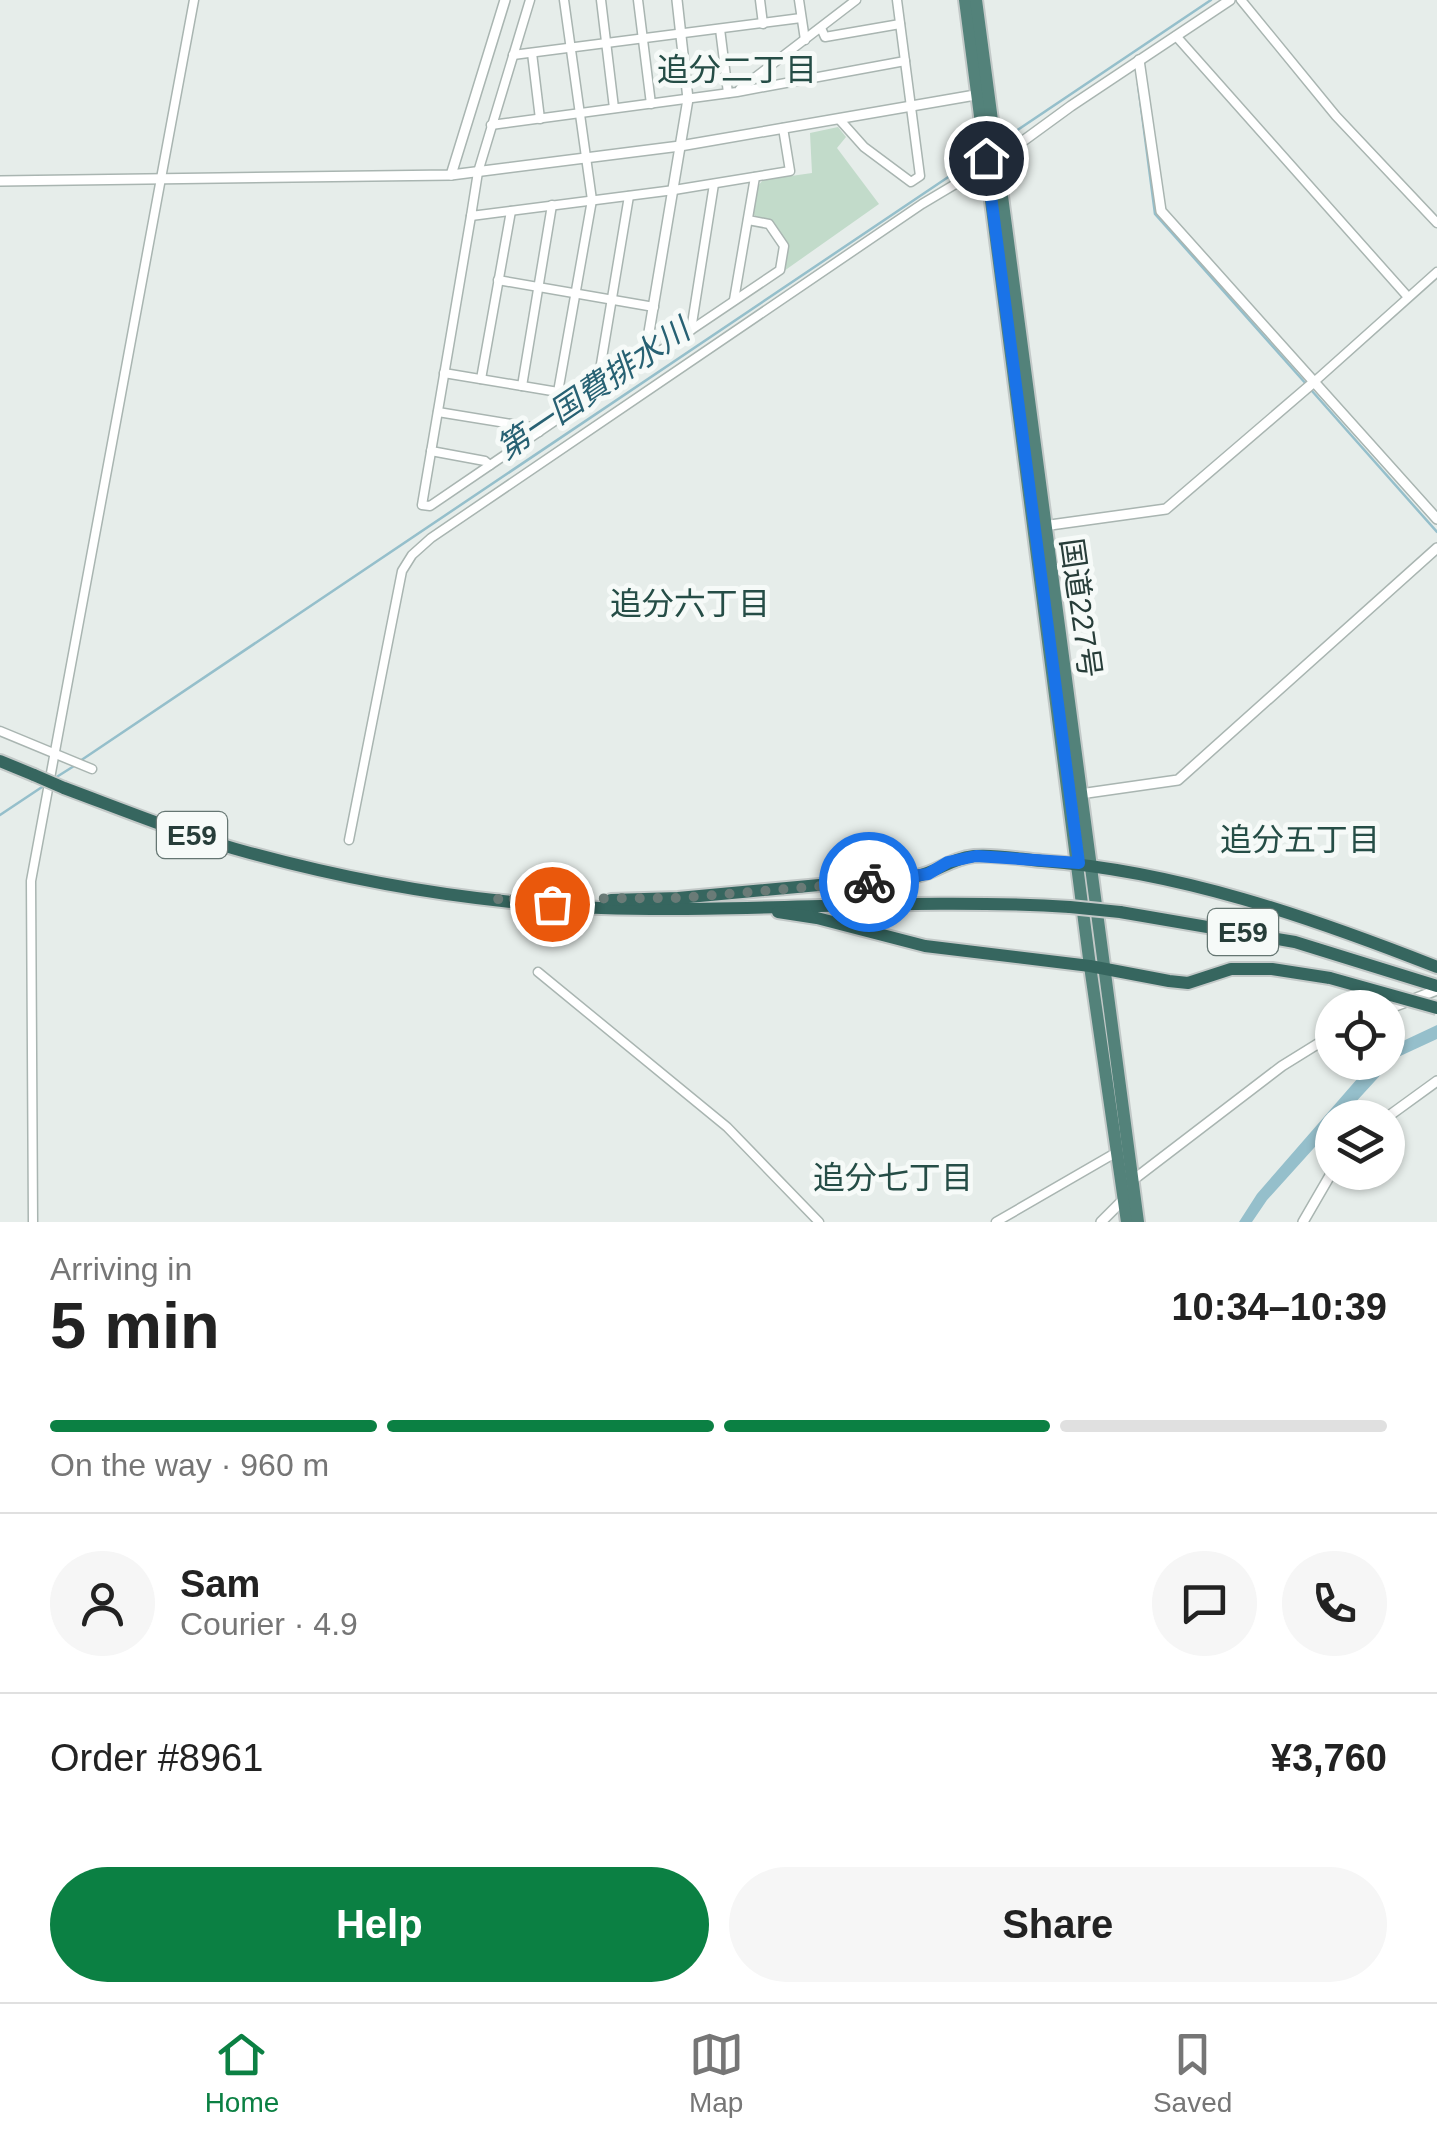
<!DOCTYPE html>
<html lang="en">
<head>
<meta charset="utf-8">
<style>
	body { margin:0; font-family:Arial,"Noto Sans JP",sans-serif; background:#f6f6f6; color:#222; height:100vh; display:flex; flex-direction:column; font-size:38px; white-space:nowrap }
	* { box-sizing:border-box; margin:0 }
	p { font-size:32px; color:#767676 }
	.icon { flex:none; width:55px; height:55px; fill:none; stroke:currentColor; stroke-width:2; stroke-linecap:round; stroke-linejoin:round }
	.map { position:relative; height:1222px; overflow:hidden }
	.panel { display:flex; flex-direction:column; background:#fff; flex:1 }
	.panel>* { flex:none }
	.fabs { position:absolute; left:1315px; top:990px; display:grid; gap:20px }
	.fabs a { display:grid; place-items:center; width:90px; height:90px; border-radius:50%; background:#fff; box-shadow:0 2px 8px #0004; font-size:50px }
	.pin { position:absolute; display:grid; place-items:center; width:85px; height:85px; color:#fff; margin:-42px; border:5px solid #fff; border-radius:50%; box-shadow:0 2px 10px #0007 }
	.courier { position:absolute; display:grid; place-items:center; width:100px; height:100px; margin:-50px; border:8px solid #1a73e8; border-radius:50%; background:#fff; color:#222; box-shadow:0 2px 12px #0007 }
	.summary em { font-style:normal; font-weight:600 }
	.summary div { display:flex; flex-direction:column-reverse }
	.summary { display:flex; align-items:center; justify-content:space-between; height:170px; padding:0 50px }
	h1 { font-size:65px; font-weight:600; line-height:75px }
	.bar { display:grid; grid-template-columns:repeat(4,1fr); gap:15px 10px; align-content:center; height:120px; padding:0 50px }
	.bar i { height:12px; border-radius:8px; background:#e0e0e0 }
	.bar .active { background:#0b8043 }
	.bar p { grid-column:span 4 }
	.line { display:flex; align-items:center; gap:25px; padding:0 50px; border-top:2px solid #e0e0e0 }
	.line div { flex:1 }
	.round { display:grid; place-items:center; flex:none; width:105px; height:105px; border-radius:52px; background:#f6f6f6 }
	.cta { display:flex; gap:20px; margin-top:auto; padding:20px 50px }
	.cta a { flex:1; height:115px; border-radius:60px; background:#0b8043; color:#fff; font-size:40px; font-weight:600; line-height:115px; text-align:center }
	.cta a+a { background:#f6f6f6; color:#222 }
	.tabs { display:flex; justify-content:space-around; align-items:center; height:140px; border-top:2px solid #e0e0e0; background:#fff; font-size:28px; color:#767676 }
	.tabs a { display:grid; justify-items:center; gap:5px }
	.tabs .active { color:#0b8043 }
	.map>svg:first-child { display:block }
	.green { fill:#c2dbca }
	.water { fill:#95bfcb }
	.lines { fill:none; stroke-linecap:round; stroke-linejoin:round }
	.stream { stroke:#95bfcb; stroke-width:2.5 }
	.minor-casing { stroke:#a9b5b1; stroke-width:11 }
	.tertiary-casing { stroke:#a9b5b1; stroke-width:12 }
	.trunk-casing { stroke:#c3c9c8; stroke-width:16 }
	.motorway-casing { stroke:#c3c9c8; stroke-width:16 }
	.minor { stroke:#fff; stroke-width:8 }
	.tertiary { stroke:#fff; stroke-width:9 }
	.trunk { stroke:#53827a; stroke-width:12 }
	.motorway { stroke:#36665f; stroke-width:12 }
	.motorway-bridge-casing { stroke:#c3c9c8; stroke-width:16; stroke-linecap:butt }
	.motorway-bridge { stroke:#36665f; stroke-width:12 }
	.done { stroke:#6a7b77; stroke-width:10; stroke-dasharray:0 18 }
	.route { stroke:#1a73e8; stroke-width:12 }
	.labels { text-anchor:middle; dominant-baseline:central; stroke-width:10; stroke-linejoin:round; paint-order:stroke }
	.shield { fill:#f6faf8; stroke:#657672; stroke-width:2.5 }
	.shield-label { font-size:28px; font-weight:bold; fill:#273d39 }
	.street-label { font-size:30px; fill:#273d39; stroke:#f6faf8 }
	.neighbourhood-label { font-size:32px; fill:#254d46; stroke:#f6faf8 }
	.water-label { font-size:32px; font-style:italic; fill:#276173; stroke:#f6faf8 }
</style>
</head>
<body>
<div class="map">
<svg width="1437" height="1222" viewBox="0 0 1437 1222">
	<rect width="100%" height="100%" fill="#e6edea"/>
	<polygon class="green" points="838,127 846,137 837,148 879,204 784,271 788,245 771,220 757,218 753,214 757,187 763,180 812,173 810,133"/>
	<polygon class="water" points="1437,1025 1437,1039 1396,1058 1342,1117 1332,1118 1332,1128 1267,1200 1252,1222 1239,1222 1257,1194 1371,1063 1388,1062 1388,1048"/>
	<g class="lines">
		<g class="stream">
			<polyline points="1138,84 1155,214 1307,385"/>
			<polyline points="1001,141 1211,0"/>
			<polyline points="1312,391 1437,532"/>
			<polyline points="80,761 978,157"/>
			<polyline points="55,778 74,766"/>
			<polyline points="0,815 45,785"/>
		</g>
		<defs>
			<g id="minor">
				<polyline points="530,0 478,172 471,216 674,190 790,171 783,128"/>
				<polyline points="564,0 592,200 558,392 590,397 596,394 780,270 784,246 769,224 748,220"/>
				<polyline points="601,0 614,108"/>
				<polyline points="638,0 651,104"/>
				<polyline points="760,0 763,24"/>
				<polyline points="799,0 805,40"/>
				<polyline points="1241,0 1336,116 1437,223"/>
				<polyline points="821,28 825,37 900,24"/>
				<polyline points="720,29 728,93"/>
				<polyline points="1176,36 1408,297"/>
				<polyline points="532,53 540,119"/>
				<polyline points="513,55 801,18"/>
				<polyline points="740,89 856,0"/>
				<polyline points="839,119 864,147 911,182 920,176 897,0"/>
				<polyline points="491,125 737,92 905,61"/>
				<polyline points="471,216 422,505 430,506 590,397"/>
				<polyline points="498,280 654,307"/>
				<polyline points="734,300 755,177"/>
				<polyline points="691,330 714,184"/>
				<polyline points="444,373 558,392"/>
				<polyline points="481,379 511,211"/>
				<polyline points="1314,382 1437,272"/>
				<polyline points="522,386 552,205"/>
				<polyline points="596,394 629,196"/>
				<polyline points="438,412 536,428 539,432"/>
				<polyline points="431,451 485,461 490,465"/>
				<polyline points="0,731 92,769"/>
				<polyline points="349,840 402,571 412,555 431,538 922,204 989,164"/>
				<polyline points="538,972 727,1127 819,1222"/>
				<polyline points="33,1222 31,881 194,0"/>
				<polyline points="996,1222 1117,1152"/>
			</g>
			<g id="tertiary">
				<polyline points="1139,60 1161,211 1437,519"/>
				<polyline points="997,160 1071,106 1230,0"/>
				<polyline points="451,175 505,0"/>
				<polyline points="0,181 451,175 680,146 981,94"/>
				<polyline points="644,362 688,99 677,0"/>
				<polyline points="1043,526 1166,509 1314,382"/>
				<polyline points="1080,794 1178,780 1437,548"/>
				<polyline points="1388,1009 1437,990"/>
				<polyline points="1386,1118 1437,1081"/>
				<polyline points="1133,1180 1282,1066 1332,1035"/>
				<polyline points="1101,1222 1125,1198"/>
				<polyline points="1303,1222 1332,1172"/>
			</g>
			<g id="trunk">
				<polyline points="965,0 1090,966 1127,1222"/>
				<polyline points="976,0 1138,1222"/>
			</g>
			<g id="motorway">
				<polyline points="0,761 34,775"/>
				<path d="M64,788C126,811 187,836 250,853C364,884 483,904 601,908C757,913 913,897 1070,907"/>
				<path d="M611,900L678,898L917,876C937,872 952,858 974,856C996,854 1020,859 1042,861C1178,871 1310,917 1437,967"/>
				<polyline points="778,912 817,918 925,946 1090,966 1169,981 1188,983 1231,969 1272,969 1330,978"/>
				<polyline points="1120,912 1295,942 1437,986"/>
			</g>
		</defs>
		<use href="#minor" class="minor-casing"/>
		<use href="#tertiary" class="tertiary-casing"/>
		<use href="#trunk" class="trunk-casing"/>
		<use href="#motorway" class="motorway-casing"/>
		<use href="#minor" class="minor"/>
		<use href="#tertiary" class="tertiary"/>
		<use href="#trunk" class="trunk"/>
		<use href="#motorway" class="motorway"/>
		<defs>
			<g id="motorway-bridge">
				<polyline points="34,775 64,788"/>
				<polyline points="1070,907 1120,912"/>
				<polyline points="1330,978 1437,1008"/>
			</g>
		</defs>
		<use href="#motorway-bridge" class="motorway-bridge-casing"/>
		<use href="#motorway-bridge" class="motorway-bridge"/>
	</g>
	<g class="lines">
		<polyline class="done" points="552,904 497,899 678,898 869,882"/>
		<polyline class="route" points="869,882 928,874 948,862 976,856 1079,863 986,158"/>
	</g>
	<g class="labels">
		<g class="shield">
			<rect x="157" y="812" width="70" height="46" rx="8"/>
			<rect x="1208" y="909" width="70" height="46" rx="8"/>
		</g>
		<g class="shield-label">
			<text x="192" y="835">E59</text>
			<text x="1243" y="932">E59</text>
		</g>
		<g class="street-label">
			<text transform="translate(1081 608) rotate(82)">国道227号</text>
		</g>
		<g class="neighbourhood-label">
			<text x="737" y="70">追分二丁目</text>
			<text x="690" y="604">追分六丁目</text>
			<text x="1300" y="840">追分五丁目</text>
			<text x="893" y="1178">追分七丁目</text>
		</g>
		<g class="water-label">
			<text transform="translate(593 389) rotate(-34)">第一国費排水川</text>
		</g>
	</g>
</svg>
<div class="fabs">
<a><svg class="icon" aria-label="locate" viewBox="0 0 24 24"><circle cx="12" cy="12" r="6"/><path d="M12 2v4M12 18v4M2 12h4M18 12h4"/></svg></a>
<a><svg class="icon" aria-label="layers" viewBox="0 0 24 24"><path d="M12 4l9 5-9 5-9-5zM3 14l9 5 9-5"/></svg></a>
</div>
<div class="pin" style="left:552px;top:904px;background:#ea580c"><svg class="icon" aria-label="bag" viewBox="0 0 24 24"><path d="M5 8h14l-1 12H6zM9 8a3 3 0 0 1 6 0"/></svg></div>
<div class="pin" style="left:986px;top:158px;background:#1f2937"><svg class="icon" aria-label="home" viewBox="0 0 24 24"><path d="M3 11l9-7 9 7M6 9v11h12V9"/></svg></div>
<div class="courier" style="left:869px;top:882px"><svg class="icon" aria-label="bike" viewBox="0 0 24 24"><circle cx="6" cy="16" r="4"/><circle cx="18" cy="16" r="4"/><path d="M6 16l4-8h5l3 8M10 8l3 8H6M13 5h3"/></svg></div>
</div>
<section class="panel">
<div class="summary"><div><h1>5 min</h1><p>Arriving in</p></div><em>10:34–10:39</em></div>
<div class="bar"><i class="active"></i><i class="active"></i><i class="active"></i><i></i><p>On the way · 960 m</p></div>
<div class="line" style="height:180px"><a class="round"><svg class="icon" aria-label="person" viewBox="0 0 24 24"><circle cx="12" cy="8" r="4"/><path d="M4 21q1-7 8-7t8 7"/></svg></a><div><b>Sam</b><p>Courier · 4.9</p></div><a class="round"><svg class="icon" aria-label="chat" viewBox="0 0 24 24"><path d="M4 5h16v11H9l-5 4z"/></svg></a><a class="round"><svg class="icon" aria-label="phone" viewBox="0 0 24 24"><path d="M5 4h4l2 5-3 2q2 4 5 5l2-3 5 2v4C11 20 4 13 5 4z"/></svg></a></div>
<div class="line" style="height:130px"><div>Order #8961</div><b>¥3,760</b></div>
<div class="cta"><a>Help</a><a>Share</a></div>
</section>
<nav class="tabs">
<a class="active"><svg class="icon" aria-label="home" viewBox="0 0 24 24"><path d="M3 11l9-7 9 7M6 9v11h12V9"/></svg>Home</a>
<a><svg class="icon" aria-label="map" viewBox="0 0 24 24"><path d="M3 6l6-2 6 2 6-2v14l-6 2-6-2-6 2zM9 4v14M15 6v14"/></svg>Map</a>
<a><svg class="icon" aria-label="saved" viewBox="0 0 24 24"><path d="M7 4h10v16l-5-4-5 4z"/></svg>Saved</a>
</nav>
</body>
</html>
